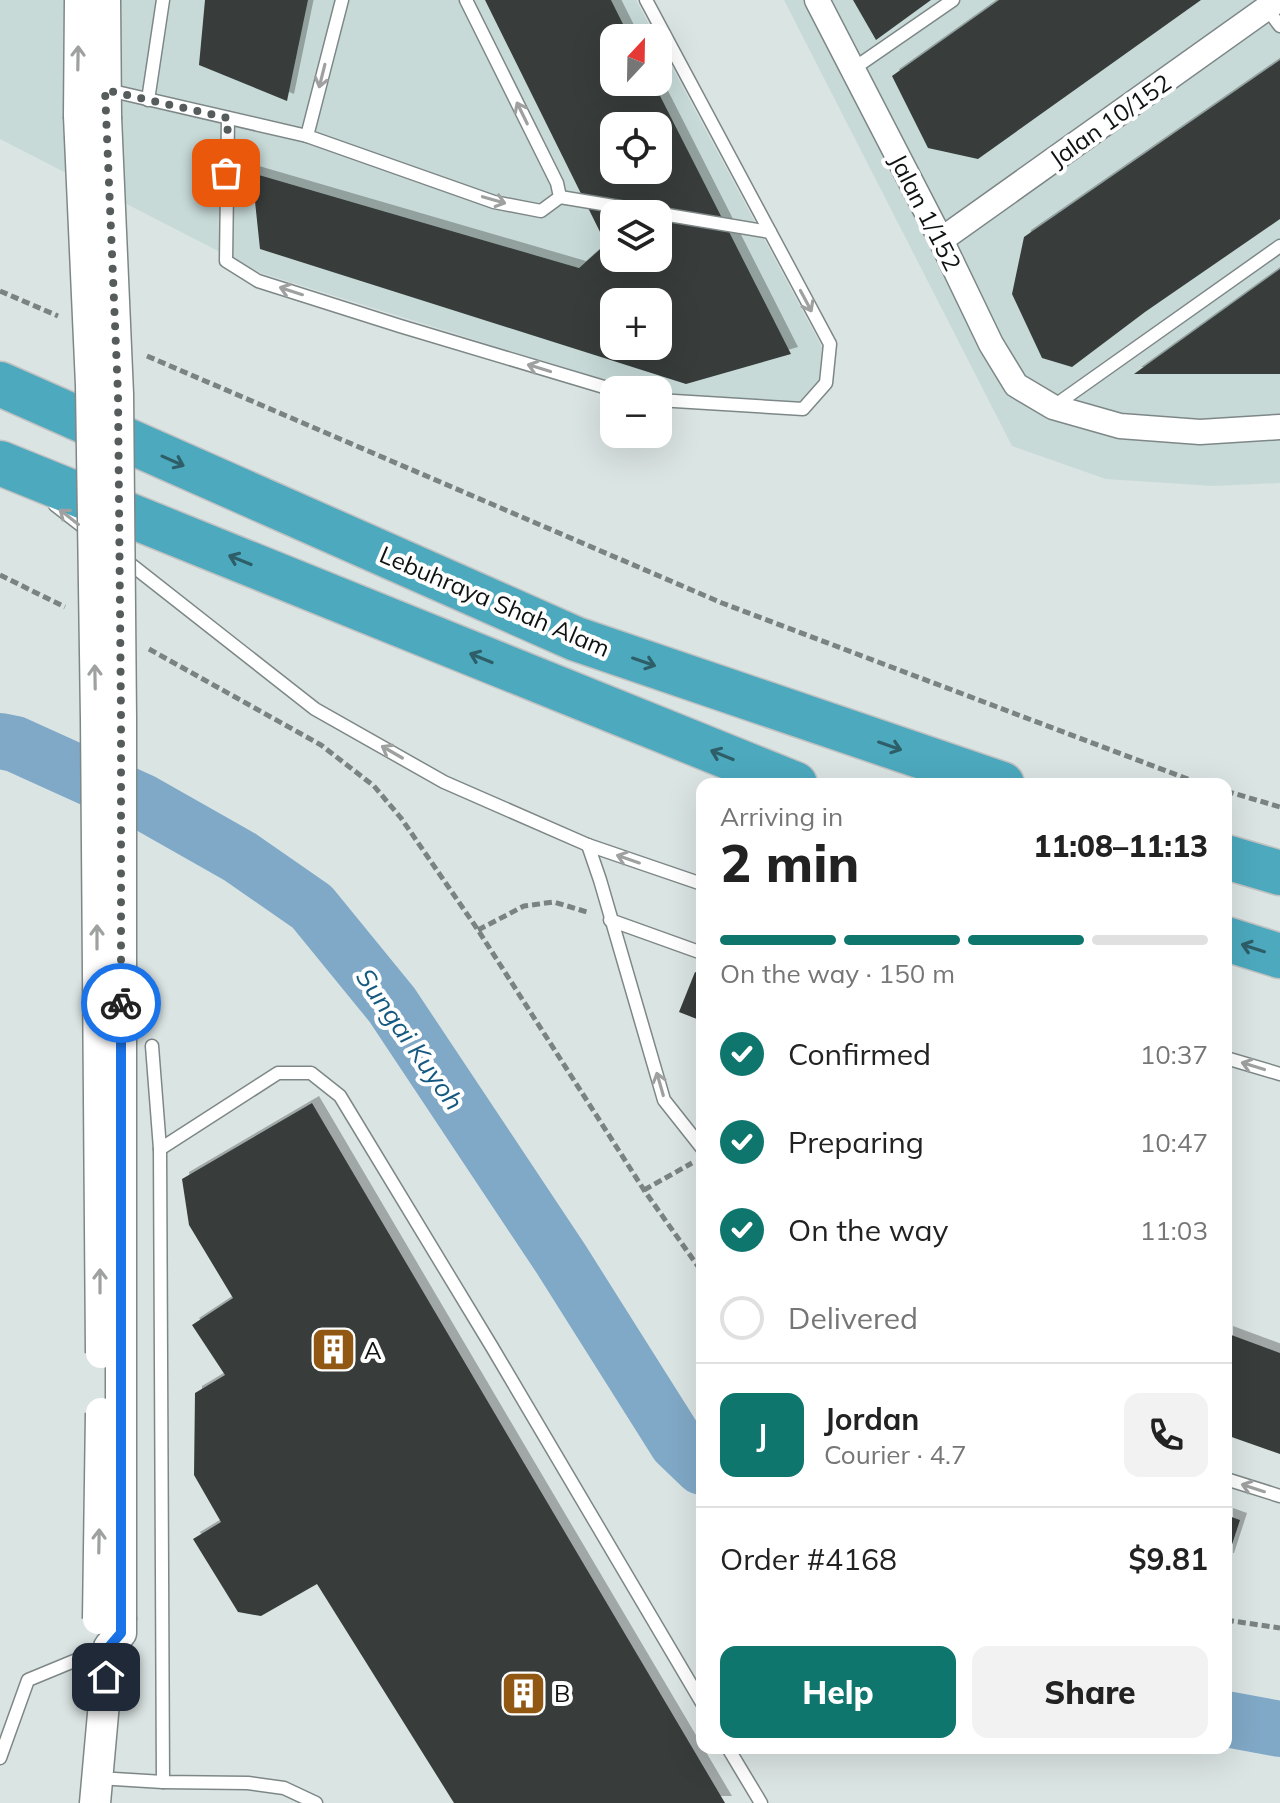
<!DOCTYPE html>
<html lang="en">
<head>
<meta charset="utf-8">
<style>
	body { margin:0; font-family:Mulish,sans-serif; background:#f2f2f2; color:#222; height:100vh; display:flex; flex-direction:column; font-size:30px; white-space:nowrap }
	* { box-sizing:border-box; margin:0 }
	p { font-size:26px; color:#767676 }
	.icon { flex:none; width:44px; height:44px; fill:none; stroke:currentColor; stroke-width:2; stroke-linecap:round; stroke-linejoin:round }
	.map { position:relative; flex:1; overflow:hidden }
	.panel { position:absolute; left:696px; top:778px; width:536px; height:976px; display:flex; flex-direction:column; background:#fff; border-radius:16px; box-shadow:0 8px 32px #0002 }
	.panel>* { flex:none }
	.needle { width:52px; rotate:22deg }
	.fabs { position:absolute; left:600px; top:24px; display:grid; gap:16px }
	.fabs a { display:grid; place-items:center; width:72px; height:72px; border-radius:16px; background:#fff; box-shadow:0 8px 32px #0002; font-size:40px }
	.pin { position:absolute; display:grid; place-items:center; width:68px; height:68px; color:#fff; margin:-34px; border-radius:16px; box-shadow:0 4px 12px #0006 }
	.courier { position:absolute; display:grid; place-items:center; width:80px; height:80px; margin:-40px; border:6px solid #1a73e8; border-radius:50%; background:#fff; color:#222; box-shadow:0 2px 10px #0007 }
	.summary em { font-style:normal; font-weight:800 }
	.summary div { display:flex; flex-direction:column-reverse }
	.summary { display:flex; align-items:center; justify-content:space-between; height:136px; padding:0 24px }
	h1 { font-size:52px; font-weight:800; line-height:60px }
	.bar { display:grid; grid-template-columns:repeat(4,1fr); gap:12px 8px; align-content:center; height:96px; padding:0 24px }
	.bar i { height:10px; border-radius:6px; background:#e0e0e0 }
	.bar .selected { background:#0f766e }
	.bar p { grid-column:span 4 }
	.line { display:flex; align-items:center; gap:20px; padding:0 24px; border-top:2px solid #e0e0e0 }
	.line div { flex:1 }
	.round { display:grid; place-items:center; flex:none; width:84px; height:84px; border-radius:16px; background:#f2f2f2 }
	ol { padding:0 24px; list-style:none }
	li { display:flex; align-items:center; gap:24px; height:88px }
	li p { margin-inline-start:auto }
	li .icon { padding:8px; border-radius:50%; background:#0f766e; color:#fff; stroke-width:4 }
	li:last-child { color:#767676 }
	li i { width:44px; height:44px; border:4px solid #e0e0e0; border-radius:50% }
	.action { display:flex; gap:16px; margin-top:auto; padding:16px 24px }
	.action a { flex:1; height:92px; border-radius:16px; background:#0f766e; color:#fff; font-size:32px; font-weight:800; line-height:92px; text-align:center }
	.action a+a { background:#f2f2f2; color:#222 }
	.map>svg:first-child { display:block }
	.built { fill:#c7dad8; fill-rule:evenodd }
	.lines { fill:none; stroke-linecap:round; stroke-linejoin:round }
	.river { stroke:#80a9c7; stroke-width:56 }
	.building { fill:#373e3b; fill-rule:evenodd; filter:url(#shadow) }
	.service-casing { stroke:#7e8787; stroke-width:15 }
	.minor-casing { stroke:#7e8787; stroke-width:27 }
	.tertiary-casing { stroke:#7e8787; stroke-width:33 }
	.motorway-casing { stroke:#c1c1c1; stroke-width:47 }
	.path { stroke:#7b8282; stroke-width:5; stroke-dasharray:8 4; stroke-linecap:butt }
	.service { stroke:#fff; stroke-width:12 }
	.minor { stroke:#fff; stroke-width:24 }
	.tertiary { stroke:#fff; stroke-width:30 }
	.motorway { stroke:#4ca9be; stroke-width:44 }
	.tertiary-bridge-casing { stroke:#7e8787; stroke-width:33; stroke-linecap:butt }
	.tertiary-bridge { stroke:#fff; stroke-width:30 }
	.oneway { stroke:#9fa0a0 }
	.oneway2 { stroke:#2e5e68 }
	.done { stroke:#565c5b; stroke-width:8; stroke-dasharray:0 14.4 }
	.route { stroke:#1a73e8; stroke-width:10 }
	.labels { text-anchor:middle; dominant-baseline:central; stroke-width:8; stroke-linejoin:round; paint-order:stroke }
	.street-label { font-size:24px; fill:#0f1212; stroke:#fff }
	.poi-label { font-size:24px; fill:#0f1212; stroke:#fff; text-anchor:start }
	.water-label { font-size:26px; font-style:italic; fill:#155981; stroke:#fff }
</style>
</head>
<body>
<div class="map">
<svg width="1280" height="1803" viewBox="0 0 1280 1803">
	<defs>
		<filter id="shadow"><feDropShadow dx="7" dy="-7" stdDeviation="0" flood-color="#0004"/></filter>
	</defs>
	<rect width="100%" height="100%" fill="#dae4e3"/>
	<g class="built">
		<path d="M0,0H636L656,38H614V82H658V41L822,347L819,381L799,402L658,393V390H636L261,273L0,139ZM614,126H658V170H614ZM614,214H658V258H614ZM614,302H658V346H614Z"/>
		<polygon points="784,0 1280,0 1280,483 1213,486 1106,479 1012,446"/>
	</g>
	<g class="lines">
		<g class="river">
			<polyline points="0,741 15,744 143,802 240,857 312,907 392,1005 561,1259 677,1443 702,1467"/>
			<polyline points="1226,1719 1280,1729"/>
		</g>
	</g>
	<g class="building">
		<polygon points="205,0 308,0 287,101 199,65"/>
		<path d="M485,0H611L630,38H614V82H653L791,354L686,384L260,249L252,173L579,268L606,244ZM614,126H658V170H614ZM614,214H658V258H614ZM614,302H658V346H614Z"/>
		<polygon points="853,0 931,0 876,40"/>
		<polygon points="999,0 1201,0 978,159 928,148 892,76"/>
		<polygon points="1280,60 1280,219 1145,312 1072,367 1042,358 1012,294 1024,237"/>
		<polygon points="1280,269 1280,374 1134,374"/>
		<polygon points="695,972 702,975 702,1021 679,1012"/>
		<polygon points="312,1103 524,1463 725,1803 454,1803 317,1584 261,1616 238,1612 193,1539 221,1522 194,1475 195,1393 225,1375 192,1325 233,1298 189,1225 182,1179"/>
		<polygon points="1226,1333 1280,1353 1280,1454 1226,1435"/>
		<polygon points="1226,1515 1240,1520 1227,1560 1226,1560"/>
	</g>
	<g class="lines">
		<defs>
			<g id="service">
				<polyline points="342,0 307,136 494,202 541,211 560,197 557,183 466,0"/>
				<polyline points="646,0 830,344 826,383 803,409 658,400"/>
				<polyline points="1265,6 1280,26"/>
				<polyline points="853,69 953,0"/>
				<polyline points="108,90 307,136"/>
				<polyline points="148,100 163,0"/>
				<polyline points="228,118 226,261 258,281 400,326 614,390"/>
				<polyline points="560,197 770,232"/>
				<polyline points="1054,406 1280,246"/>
				<polyline points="55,505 91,533"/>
				<polyline points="124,559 315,709 444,782 588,845 702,884"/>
				<polyline points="588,845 600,880 664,1100 702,1148"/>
				<polyline points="610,920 702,953"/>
				<polyline points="152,1046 160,1149 163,1782"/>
				<polyline points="1226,1058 1280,1074"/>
				<polyline points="160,1149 278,1073 311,1073 340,1096 492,1347 702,1703"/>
				<polyline points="1226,1479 1280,1496"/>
				<polyline points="728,1748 761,1803"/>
				<polyline points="0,1758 28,1680 108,1647"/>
				<polyline points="98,1778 163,1782 248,1783 284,1788 316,1803"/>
			</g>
			<g id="minor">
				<polyline points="817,0 941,240 991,344 1016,385 1053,407 1120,426 1200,432 1280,427"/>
				<polyline points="941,240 1278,0"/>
			</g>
			<g id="tertiary">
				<polyline points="105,0 106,117"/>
				<polyline points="79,116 80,0"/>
				<polyline points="95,1803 109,1647 121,1633 121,1620"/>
			</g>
			<g id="motorway">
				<polyline points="0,384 576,639 1002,784"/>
				<polyline points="0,463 795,784"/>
				<polyline points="1226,857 1280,873"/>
				<polyline points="1226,939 1280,956"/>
			</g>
		</defs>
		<use href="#service" class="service-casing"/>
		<use href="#minor" class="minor-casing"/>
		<use href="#tertiary" class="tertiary-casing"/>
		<use href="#motorway" class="motorway-casing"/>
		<g class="path">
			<polyline points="0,291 58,316"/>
			<polyline points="147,356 722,603 1201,784"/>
			<polyline points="0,575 65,607"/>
			<polyline points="149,649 321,745 374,786 401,818 478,930 644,1190 702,1272"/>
			<polyline points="1226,791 1280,807"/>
			<polyline points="478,930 524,906 554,902 587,912"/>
			<polyline points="644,1190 692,1163"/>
			<polyline points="1226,1620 1280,1628"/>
		</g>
		<use href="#service" class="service"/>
		<use href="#minor" class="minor"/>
		<use href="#tertiary" class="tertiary"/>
		<use href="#motorway" class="motorway"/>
		<defs>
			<g id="tertiary-bridge">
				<polyline points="79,116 91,385 96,719 101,1353"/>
				<polyline points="106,117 118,394 121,718 121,1620"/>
				<polyline points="98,1619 101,1413"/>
			</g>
		</defs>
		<use href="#tertiary-bridge" class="tertiary-bridge-casing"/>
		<use href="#tertiary-bridge" class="tertiary-bridge"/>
	</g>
	<defs><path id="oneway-shaft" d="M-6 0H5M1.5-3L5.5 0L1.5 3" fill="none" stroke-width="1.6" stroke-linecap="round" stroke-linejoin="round" transform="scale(2)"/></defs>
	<g class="oneway">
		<use href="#oneway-shaft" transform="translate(78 58) rotate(-89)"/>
		<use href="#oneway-shaft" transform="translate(322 76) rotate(104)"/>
		<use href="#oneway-shaft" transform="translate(522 113) rotate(-116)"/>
		<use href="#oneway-shaft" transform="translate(494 200) rotate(16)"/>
		<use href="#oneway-shaft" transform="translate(291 291) rotate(-162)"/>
		<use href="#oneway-shaft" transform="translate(806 301) rotate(62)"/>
		<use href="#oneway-shaft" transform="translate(539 368) rotate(-163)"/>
		<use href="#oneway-shaft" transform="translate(69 517) rotate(-142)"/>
		<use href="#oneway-shaft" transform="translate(95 677) rotate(-91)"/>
		<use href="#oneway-shaft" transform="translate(392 752) rotate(-150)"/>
		<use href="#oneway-shaft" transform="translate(628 859) rotate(-161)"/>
		<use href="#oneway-shaft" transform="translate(97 937) rotate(-90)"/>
		<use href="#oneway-shaft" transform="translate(1253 1066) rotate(-163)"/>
		<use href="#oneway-shaft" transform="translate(660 1084) rotate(-106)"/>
		<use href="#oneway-shaft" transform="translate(100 1281) rotate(-90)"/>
		<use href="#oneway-shaft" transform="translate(1253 1488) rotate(-162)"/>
		<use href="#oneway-shaft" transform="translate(99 1541) rotate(-89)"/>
	</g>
	<g class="oneway2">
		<use href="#oneway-shaft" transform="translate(173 461) rotate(24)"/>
		<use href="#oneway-shaft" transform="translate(240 560) rotate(-158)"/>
		<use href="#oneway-shaft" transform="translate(481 658) rotate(-158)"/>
		<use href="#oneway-shaft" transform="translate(644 662) rotate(19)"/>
		<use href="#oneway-shaft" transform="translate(890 746) rotate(19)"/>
		<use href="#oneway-shaft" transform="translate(722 755) rotate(-158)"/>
		<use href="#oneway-shaft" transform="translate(1253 948) rotate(-162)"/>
	</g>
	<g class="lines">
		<polyline class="done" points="121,1003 121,718 118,394 105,90 228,118 226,173"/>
		<polyline class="route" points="106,1677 109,1647 121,1633 121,1003"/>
	</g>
	<defs>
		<symbol id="building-square" viewBox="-11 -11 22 22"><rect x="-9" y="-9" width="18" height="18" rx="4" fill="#915813" stroke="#fff"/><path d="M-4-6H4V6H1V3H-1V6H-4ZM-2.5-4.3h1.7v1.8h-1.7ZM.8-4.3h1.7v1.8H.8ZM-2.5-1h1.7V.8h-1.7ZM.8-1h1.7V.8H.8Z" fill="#fff"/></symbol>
	</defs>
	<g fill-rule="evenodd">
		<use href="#building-square" x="308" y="1324" width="51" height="51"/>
		<use href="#building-square" x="498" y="1668" width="51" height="51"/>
	</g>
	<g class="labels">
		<g class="street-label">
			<text transform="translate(1110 120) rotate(-35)">Jalan 10/152</text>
			<text transform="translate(926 212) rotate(63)">Jalan 1/152</text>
			<text transform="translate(495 601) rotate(23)">Lebuhraya Shah Alam</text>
		</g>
		<g class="poi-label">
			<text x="364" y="1350">A</text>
			<text x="554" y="1693">B</text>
		</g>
		<g class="water-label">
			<text transform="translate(410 1039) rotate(55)">Sungai Kuyoh</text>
		</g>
	</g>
</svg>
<div class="fabs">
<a><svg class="needle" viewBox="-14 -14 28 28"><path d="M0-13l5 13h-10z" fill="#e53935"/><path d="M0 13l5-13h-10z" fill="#767676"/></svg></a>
<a><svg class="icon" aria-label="locate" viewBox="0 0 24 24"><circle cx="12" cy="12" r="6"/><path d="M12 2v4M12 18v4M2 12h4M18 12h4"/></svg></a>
<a><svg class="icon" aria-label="layers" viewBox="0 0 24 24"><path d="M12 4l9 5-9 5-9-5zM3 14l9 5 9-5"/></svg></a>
<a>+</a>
<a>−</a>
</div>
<div class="pin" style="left:226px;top:173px;background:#ea580c"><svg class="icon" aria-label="bag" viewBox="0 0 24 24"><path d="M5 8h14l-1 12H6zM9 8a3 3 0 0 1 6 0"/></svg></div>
<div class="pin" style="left:106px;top:1677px;background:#1f2937"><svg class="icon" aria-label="home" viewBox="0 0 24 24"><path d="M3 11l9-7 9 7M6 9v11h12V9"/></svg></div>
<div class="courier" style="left:121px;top:1003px"><svg class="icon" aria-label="bike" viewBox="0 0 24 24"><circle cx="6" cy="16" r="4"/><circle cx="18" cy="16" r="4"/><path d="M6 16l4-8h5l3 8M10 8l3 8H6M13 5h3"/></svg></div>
<section class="panel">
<div class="summary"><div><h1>2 min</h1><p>Arriving in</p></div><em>11:08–11:13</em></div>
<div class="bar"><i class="selected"></i><i class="selected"></i><i class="selected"></i><i></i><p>On the way · 150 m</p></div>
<ol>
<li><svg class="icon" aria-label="check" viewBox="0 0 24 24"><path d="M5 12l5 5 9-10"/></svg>Confirmed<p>10:37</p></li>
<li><svg class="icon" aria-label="check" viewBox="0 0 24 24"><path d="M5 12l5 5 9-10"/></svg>Preparing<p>10:47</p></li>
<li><svg class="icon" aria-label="check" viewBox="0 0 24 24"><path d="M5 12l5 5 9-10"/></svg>On the way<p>11:03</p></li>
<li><i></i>Delivered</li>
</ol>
<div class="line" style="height:144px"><b class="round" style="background:#0f766e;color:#fff">J</b><div><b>Jordan</b><p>Courier · 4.7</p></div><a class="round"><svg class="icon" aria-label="phone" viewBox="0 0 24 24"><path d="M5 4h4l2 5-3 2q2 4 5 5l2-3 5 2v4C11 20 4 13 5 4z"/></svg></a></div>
<div class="line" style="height:104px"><div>Order #4168</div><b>$9.81</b></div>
<div class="action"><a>Help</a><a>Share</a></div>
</section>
</div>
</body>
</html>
